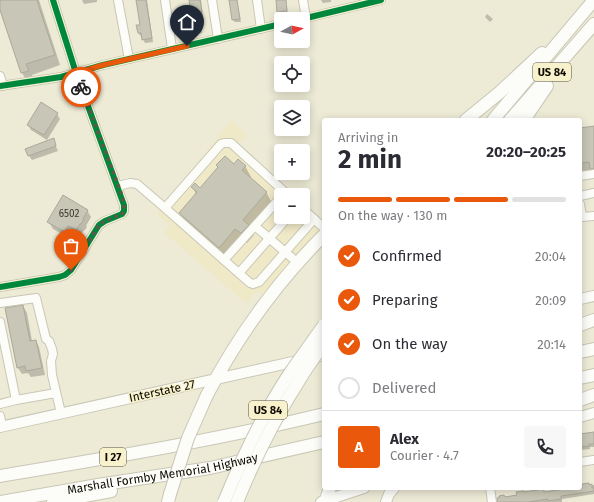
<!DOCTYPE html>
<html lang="en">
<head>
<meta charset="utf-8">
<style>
	body { margin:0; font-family:"Fira Sans",sans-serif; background:#f7f7f7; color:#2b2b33; height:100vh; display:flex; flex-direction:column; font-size:15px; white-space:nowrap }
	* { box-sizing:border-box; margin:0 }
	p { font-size:13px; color:#7c7c81 }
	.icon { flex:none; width:22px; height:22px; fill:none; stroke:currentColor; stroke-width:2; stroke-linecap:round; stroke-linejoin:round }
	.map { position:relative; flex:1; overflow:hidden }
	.side { position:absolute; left:322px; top:118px; width:260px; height:372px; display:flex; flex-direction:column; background:#fff; border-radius:4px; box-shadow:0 2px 10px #0003 }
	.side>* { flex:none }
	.needle { width:26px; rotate:82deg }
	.buttons { position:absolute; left:274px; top:12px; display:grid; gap:8px }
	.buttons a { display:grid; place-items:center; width:36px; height:36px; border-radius:4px; background:#fff; box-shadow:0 2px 10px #0003; font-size:20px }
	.pin { position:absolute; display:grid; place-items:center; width:34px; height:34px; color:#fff; margin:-41px -17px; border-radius:50% 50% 50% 0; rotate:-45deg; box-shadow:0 0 4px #0007 }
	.pin .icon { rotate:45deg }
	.courier { position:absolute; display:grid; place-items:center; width:40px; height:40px; margin:-20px; border:3px solid #ea580c; border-radius:50%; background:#fff; color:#222; box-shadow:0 1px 5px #0007 }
	.head em { font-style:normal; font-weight:700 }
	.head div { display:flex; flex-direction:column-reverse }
	.head { display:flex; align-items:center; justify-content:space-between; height:68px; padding:0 16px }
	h1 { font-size:26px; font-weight:700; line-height:30px }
	.bar { display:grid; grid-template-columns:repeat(4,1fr); gap:6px 4px; align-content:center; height:48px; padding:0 16px }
	.bar i { height:5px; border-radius:3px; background:#e1e1e2 }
	.bar .current { background:#ea580c }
	.bar p { grid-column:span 4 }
	.line { display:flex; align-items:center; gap:10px; padding:0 16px; border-top:1px solid #e1e1e2 }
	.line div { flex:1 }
	.round { display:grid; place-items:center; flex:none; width:42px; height:42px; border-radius:4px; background:#f7f7f7 }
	ol { padding:0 16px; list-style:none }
	li { display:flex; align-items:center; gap:12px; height:44px }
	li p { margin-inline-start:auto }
	li .icon { padding:4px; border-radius:50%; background:#ea580c; color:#fff; stroke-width:4 }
	li:last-child { color:#7c7c81 }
	li i { width:22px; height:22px; border:2px solid #e1e1e2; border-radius:50% }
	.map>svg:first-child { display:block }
	.built { fill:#efe9c8 }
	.shadow { fill:#0003 }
	.building { fill:#c8c6b6; stroke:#aba999 }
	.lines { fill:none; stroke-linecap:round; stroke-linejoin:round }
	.minor-casing { stroke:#c9c7b6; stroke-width:10 }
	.major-casing { stroke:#c9c7b6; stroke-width:12 }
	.highway-casing { stroke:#c9c7b6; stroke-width:14 }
	.minor { stroke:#fcfcf9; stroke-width:8 }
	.major { stroke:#fcfcf9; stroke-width:10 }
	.highway { stroke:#fcfcf9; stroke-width:12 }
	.highway-bridge-casing { stroke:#c9c7b6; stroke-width:14; stroke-linecap:butt }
	.highway-bridge { stroke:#fcfcf9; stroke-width:12 }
	.cycleway-casing { stroke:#f7f1cc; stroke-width:8 }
	.cycleway { stroke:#00873e; stroke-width:6 }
	.done { stroke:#5c594c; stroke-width:4; stroke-dasharray:0 7.2 }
	.route { stroke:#ea580c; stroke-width:5 }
	.labels { text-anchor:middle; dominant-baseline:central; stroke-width:3; stroke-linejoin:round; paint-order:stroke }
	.number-label { font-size:10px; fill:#3c3a2f }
	.shield { fill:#f7f1cc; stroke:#54503f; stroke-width:1 }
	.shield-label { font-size:11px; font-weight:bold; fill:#0e0b02 }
	.street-label { font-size:12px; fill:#0e0b02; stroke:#f7f1cc }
</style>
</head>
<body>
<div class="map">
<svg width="594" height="502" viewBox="0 0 594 502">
	<rect width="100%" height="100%" fill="#edead6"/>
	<polygon class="built" points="231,120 247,135 234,149 287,195 281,195 281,217 303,217 303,208 323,226 265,296 258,292 254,293 253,294 247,304 164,233 169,225 157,214"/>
	<g class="shadow">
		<polygon points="0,0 39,0 60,65 32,75 34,81 28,83 22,73 0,7"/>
		<polygon points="82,0 97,0 97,2 84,4"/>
		<polygon points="137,0 147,0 153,42 145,43 143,39 143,36 141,36 138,33 141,26"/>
		<polygon points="190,0 201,0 203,16 201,16 203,27 201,27 202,33 194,34 190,27 189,27 187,24 193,17"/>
		<polygon points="230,0 237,0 241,22 235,22 233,20"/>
		<polygon points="276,0 286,0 288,15 280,15 278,12"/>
		<polygon points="321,0 331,0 331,2 323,3"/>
		<polygon points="487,14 493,19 490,22 485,17"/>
		<polygon points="57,114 60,119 47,140 31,130 28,125"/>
		<polygon points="594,127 594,174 580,173 580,141"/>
		<polygon points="53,140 58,151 32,160 29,156"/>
		<polygon points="234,165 245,166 251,177 250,178 266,192 272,203 250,229 254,235 247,243 241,238 225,258 186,223 180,213 196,194 193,188 201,189"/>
		<polygon points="87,210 91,217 86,226 87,227 85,230 84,230 80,236 72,232 69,238 53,229 49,222"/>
		<polygon points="23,306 27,313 32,341 36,341 39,347 45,375 31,377 28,373 22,374 18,368"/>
		<polygon points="594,432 594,447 590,447 590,449 580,450 580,437"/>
		<polygon points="588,484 590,486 594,485 594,494 562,499 562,502 501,502 505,498 524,493 543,490 545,493 565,490 565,488 580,488 580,485"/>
	</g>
	<g class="building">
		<polygon points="0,0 37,0 41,13 55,55 26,64 29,71 21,73 0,10"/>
		<polygon points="136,0 146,0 152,38 142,40 141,33 138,33 136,25 140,25"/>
		<polygon points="189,0 200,0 202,12 200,12 201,24 200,24 201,30 191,31 190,27 189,27 188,24 186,24 185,17 191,16"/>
		<polygon points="229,0 237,0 240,19 232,20"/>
		<polygon points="276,0 286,0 287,11 277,12"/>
		<polygon points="41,102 58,113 44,135 27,125"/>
		<polygon points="594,126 594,169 590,169 589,162 580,163 580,140 581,140 580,128"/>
		<polygon points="54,138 56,146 28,156 25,149"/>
		<polygon points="225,156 234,164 238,159 246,166 242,170 267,192 243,220 249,225 241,233 235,229 219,248 179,213 197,192 191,187 195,183 200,188 218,167 216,165"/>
		<polygon points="63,195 88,210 83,219 84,219 81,224 80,224 76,230 68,226 65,232 47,222"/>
		<polygon points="23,305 30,341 36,340 42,368 26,371 25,366 17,368 5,308"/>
		<polygon points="594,432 594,444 589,444 589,446 580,447 580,434"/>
		<polygon points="589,483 589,485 592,484 592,488 594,488 594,491 561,496 561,499 548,501 548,499 528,502 497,502 497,498 499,498 499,496 504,495 505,497 517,495 516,492 524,491 524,492 544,489 544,492 564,489 564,488 582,488 582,484"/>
	</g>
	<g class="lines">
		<defs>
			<g id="minor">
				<polyline points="118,0 129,59"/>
				<polyline points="165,0 172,49"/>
				<polyline points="212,0 218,39"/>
				<polyline points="257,0 261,29"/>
				<polyline points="303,0 306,18"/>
				<polyline points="302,19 381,0"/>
				<polyline points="0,76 3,86"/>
				<polyline points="0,86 61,77 103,65 281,24"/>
				<polyline points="580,176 594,174"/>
				<polyline points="118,186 130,183 137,184 165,208"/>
				<polyline points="288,195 231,143 224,143 221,144 165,208 250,283 253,284 259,282 314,219"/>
				<polyline points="580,196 594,193"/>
				<polyline points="580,204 582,217 594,216"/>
				<polyline points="303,209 324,228"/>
				<polyline points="255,226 298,263"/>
				<polyline points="224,260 281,197"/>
				<polyline points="239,273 288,217"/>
				<polyline points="0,287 59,277 65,275 71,270 99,225 105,221 122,214 124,211 124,205 121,197 76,73 53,0"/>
				<polyline points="0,303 36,298 46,339 49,341 52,349 53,354 51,361 52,375 61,413"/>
				<polyline points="0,322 16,400 56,393"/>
				<polyline points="0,404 16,400"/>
				<polyline points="0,416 2,426"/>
				<polyline points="580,462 594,460"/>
				<polyline points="490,488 492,502"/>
			</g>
			<g id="major">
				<polyline points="580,299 594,296"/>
				<polyline points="580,417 594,413"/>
				<polyline points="0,427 324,355"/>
				<polyline points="321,502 364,488"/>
				<polyline points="386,502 389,494 394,488"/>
			</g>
			<g id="highway">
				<polyline points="466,120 499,93 542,53"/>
				<polyline points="493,120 594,0"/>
				<polyline points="510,120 594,24"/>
				<polyline points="524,120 547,86"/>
				<polyline points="580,325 594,320"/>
				<polyline points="580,352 594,349"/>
				<polyline points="580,378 594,375"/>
				<path d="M207,395C238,336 277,282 324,235"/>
				<polyline points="580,400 594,395"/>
				<path d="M0,476C108,458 217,440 324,414"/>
				<path id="s1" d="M0,502L98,485L210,468L324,442"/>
				<polyline points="53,502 111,491"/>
				<polyline points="168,502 170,494"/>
				<polyline points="325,502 330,488"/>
			</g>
		</defs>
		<use href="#minor" class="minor-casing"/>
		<use href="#major" class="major-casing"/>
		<use href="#highway" class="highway-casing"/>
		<use href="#minor" class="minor"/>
		<use href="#major" class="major"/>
		<use href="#highway" class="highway"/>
		<defs>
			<g id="highway-bridge">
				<polyline points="170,494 188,438 207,395"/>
				<path d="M224,502C242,458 264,412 290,373C301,357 313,341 324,325"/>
				<path d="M237,502C254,460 275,418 300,379C307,367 316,355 324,344"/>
			</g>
		</defs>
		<use href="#highway-bridge" class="highway-bridge-casing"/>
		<use href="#highway-bridge" class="highway-bridge"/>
		<defs>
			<g id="cycleway">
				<polyline points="302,19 381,0"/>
				<polyline points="0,86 61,77 103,65 281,24"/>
				<polyline points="0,287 59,277 65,275 71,270 99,225 105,221 122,214 124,211 124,205 121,197 76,73 53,0"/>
			</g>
		</defs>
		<use href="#cycleway" class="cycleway-casing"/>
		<use href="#cycleway" class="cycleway"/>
	</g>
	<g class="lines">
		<polyline class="done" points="71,270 99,225 105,221 122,214 124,211 124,205 122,196 81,87"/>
		<polyline class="route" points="81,87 76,73 103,65 187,46"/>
	</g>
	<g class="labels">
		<g class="number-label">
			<text x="69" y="214">6502</text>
		</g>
		<g class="shield">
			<rect x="533" y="63" width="38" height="18" rx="3"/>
			<rect x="249" y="401" width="38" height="18" rx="3"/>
			<rect x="100" y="448" width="26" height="18" rx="3"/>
		</g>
		<g class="shield-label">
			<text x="552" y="72">US 84</text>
			<text x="268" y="410">US 84</text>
			<text x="113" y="457">I 27</text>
		</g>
		<g class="street-label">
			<text transform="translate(162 391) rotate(-12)">Interstate 27</text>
			<text stroke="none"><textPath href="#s1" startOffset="165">Marshall Formby Memorial Highway</textPath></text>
		</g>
	</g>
</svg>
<div class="buttons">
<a><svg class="needle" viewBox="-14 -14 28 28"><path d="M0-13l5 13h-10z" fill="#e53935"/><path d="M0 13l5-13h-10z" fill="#7c7c81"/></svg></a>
<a><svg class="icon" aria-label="locate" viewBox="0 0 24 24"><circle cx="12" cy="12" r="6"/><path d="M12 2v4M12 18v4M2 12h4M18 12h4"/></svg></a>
<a><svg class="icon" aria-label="layers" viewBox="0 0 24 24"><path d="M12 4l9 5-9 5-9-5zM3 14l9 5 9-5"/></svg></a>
<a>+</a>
<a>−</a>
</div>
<div class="pin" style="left:71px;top:270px;background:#ea580c"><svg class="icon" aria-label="bag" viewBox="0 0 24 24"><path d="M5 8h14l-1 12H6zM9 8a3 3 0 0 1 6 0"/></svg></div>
<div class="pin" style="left:187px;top:46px;background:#1f2937"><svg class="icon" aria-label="home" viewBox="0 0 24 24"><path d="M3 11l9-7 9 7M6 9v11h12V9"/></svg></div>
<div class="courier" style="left:81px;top:87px"><svg class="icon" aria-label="bike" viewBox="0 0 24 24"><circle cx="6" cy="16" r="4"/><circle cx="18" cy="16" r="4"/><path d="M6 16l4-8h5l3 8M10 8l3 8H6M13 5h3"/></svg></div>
<section class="side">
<div class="head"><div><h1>2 min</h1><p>Arriving in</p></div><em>20:20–20:25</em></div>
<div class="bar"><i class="current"></i><i class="current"></i><i class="current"></i><i></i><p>On the way · 130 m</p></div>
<ol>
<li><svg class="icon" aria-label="check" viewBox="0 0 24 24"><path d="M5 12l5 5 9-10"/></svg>Confirmed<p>20:04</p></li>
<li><svg class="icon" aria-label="check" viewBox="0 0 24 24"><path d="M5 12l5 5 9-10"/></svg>Preparing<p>20:09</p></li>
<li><svg class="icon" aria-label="check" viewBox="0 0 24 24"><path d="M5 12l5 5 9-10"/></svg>On the way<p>20:14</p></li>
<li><i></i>Delivered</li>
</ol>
<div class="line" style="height:72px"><b class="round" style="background:#ea580c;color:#fff">A</b><div><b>Alex</b><p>Courier · 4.7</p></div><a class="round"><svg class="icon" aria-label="phone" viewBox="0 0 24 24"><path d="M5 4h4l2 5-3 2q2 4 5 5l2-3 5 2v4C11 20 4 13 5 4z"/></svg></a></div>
</section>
</div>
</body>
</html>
